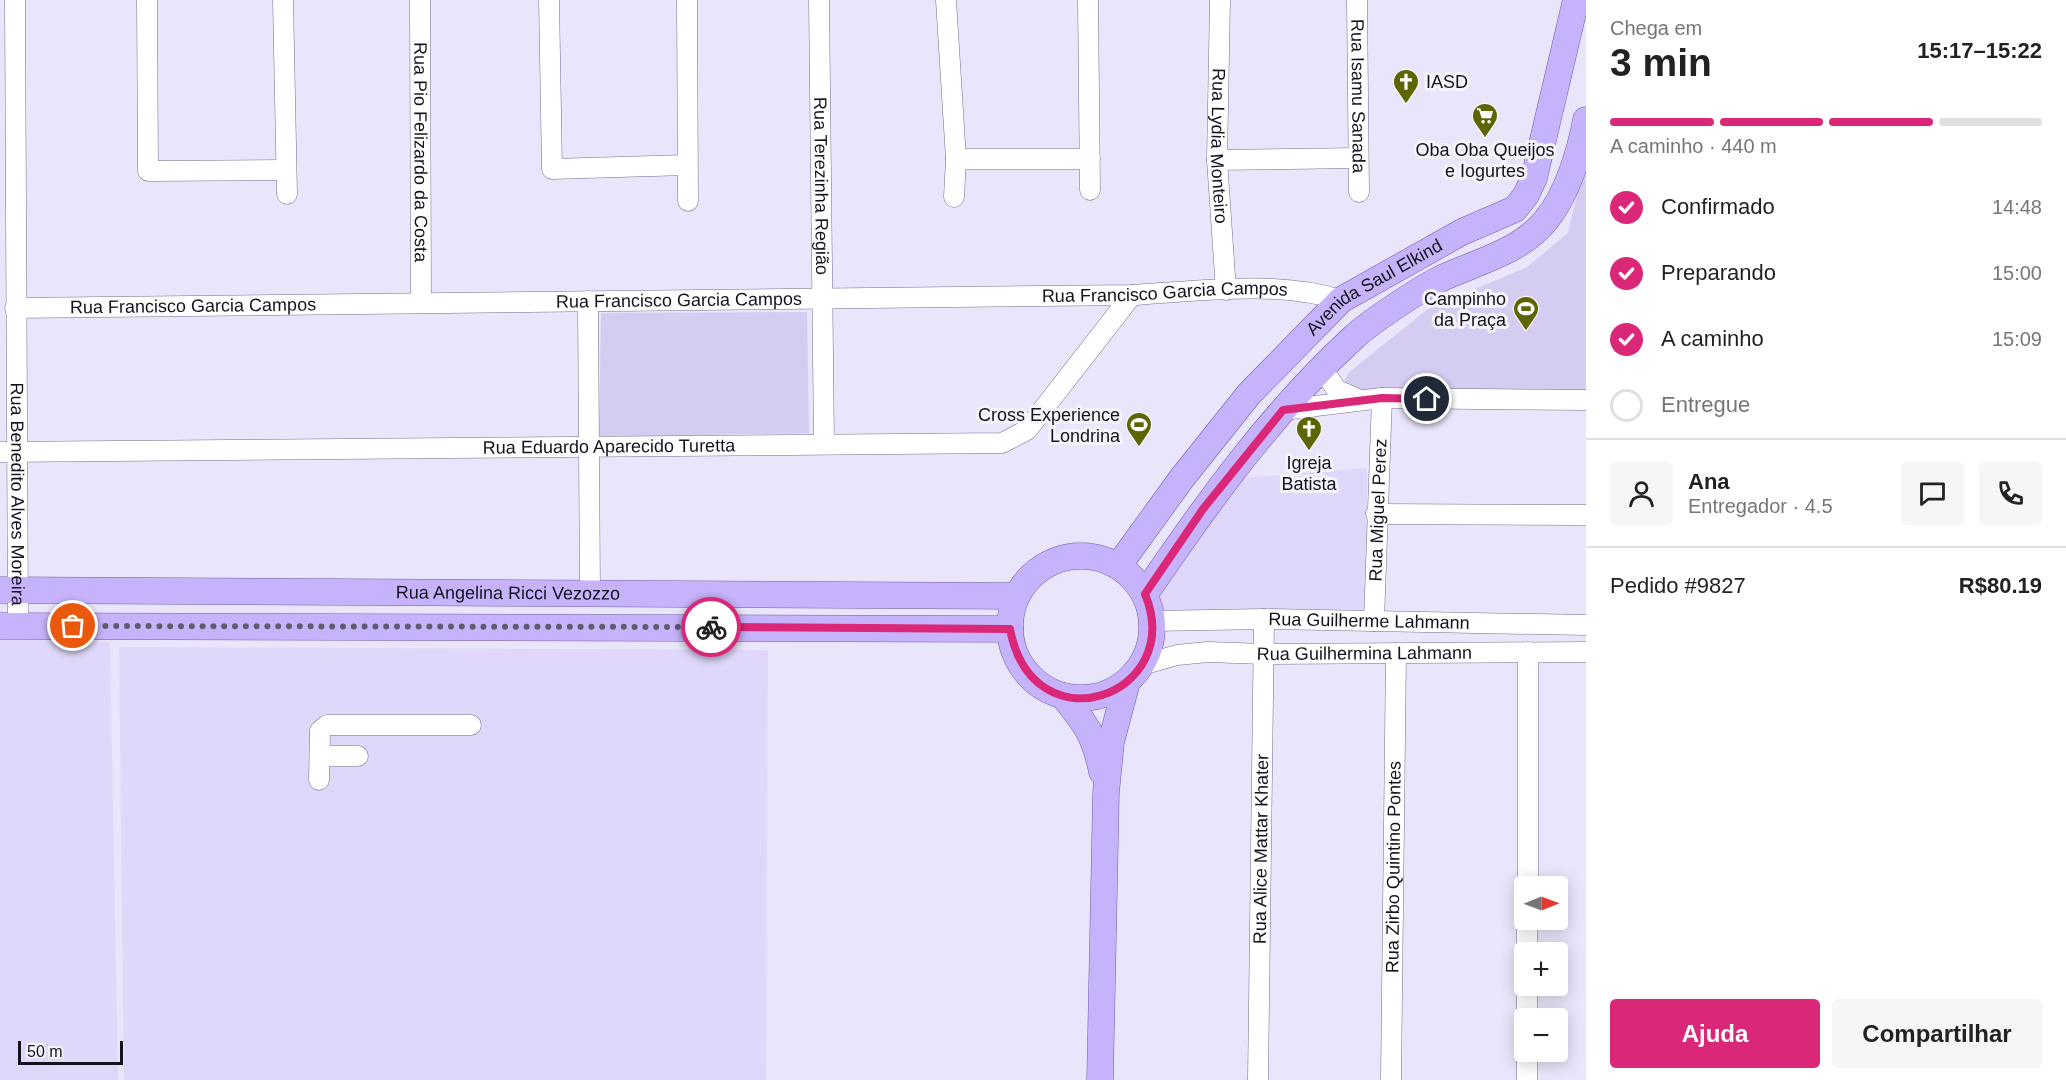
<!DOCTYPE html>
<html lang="pt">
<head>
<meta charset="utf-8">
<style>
	body { margin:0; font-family:Helvetica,sans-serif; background:#f6f6f6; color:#222; height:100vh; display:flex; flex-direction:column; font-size:22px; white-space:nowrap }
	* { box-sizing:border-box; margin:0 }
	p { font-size:20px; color:#767676 }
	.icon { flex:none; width:33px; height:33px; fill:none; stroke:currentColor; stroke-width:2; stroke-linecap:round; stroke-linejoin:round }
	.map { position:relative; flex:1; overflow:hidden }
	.panel { display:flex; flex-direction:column; background:#fff; width:480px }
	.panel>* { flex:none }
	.needle { width:39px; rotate:89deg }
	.fabs { position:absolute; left:1514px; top:876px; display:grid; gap:12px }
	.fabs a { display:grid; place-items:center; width:54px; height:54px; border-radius:6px; background:#fff; box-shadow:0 3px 15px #0003; font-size:30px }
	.scale { position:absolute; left:18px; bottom:15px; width:105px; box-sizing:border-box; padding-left:6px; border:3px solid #15121e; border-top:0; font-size:16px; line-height:21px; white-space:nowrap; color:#15121e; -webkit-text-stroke:4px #f5f4fb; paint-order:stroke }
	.pin { position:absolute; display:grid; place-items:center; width:51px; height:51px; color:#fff; margin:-26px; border:3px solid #fff; border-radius:50%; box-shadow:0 2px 6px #0007 }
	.courier { position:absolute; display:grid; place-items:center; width:60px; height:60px; margin:-30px; border:4px solid #db2777; border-radius:50%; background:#fff; color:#222; box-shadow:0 2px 8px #0007 }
	.headline em { font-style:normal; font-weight:800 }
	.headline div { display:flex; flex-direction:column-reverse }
	.headline { display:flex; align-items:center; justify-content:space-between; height:102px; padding:0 24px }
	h1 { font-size:39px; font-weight:800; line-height:45px }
	.bar { display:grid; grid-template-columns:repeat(4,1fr); gap:9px 6px; align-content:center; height:72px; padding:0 24px }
	.bar i { height:8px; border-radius:4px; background:#e0e0e0 }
	.bar .current { background:#db2777 }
	.bar p { grid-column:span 4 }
	.line { display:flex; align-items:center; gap:15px; padding:0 24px; border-top:2px solid #e0e0e0 }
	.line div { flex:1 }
	.round { display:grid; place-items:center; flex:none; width:63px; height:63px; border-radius:6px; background:#f6f6f6 }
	ol { padding:0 24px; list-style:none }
	li { display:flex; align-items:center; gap:18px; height:66px }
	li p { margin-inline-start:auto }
	li .icon { padding:6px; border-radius:50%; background:#db2777; color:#fff; stroke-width:4 }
	li:last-child { color:#767676 }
	li i { width:33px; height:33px; border:3px solid #e0e0e0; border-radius:50% }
	.button { display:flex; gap:12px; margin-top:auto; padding:12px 24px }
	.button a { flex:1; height:69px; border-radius:6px; background:#db2777; color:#fff; font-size:24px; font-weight:800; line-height:69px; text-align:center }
	.button a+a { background:#f6f6f6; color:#222 }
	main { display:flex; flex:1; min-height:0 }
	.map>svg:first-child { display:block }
	.built { fill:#dfd8fa }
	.green { fill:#d4ccf1 }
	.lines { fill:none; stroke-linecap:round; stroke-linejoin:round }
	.minor-casing { stroke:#756f8e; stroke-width:21 }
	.major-casing { stroke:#715aac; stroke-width:27 }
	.minor { stroke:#fff; stroke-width:20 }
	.major { stroke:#c7b3fb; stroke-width:26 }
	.done { stroke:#5f5c6b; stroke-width:6; stroke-dasharray:0 10.8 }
	.route { stroke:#db2777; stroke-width:8 }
	.labels { text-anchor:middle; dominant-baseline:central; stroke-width:6; stroke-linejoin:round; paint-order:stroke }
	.poi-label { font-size:18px; fill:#15121e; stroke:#f5f4fb }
	.street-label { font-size:18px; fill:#15121e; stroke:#f5f4fb }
</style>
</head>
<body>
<main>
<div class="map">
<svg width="1586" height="1080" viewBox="0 0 1586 1080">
	<rect width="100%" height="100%" fill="#e9e5fa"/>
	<g class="built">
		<polygon points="1367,468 1367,612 1157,614 1154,594 1243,478"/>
		<polygon points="0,637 110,642 118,1080 0,1080"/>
		<polygon points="119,647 768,650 766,1080 124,1080"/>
	</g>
	<g class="green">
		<polygon points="1581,176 1586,176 1586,392 1348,391 1345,381 1348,373 1428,309 1527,267 1568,233"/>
		<polygon points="807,312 809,433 599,437 601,313"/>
	</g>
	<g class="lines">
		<defs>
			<g id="minor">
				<path id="s1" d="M15,0L18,626"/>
				<polyline points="147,0 148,171 286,170"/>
				<polyline points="283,0 287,194"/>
				<path id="s2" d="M420,0L421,303"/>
				<polyline points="549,0 552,169 687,165"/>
				<polyline points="687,0 688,201"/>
				<path id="s3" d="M819,0L824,444"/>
				<polyline points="946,0 956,159 954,197"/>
				<polyline points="1088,0 1090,190"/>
				<path id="s4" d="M1220,0L1217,160L1226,290"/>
				<path id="s5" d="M1357,0L1359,192"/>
				<polyline points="956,159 1090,159"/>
				<polyline points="1217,160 1358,158"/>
				<polyline points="588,301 590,592"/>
				<path id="s6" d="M15,308L1132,295C1200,291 1275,280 1341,300"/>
				<polyline points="1321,368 1337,390 1360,400"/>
				<polyline points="1283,410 1382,398 1586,400"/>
				<path id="s7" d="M0,452L1002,443L1027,430L1132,295"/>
				<polyline points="1376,514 1586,515"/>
				<path id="s8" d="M1153,621L1264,619L1586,625"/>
				<path id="s9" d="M1374,621L1382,398"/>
				<path id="s10" d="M1142,665L1177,655L1208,652L1264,654L1586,652"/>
				<polyline points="320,756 358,756"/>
				<polyline points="319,780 320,731 327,725 471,725"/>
				<polyline points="1528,886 1528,652"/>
				<polyline points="1527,952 1527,920"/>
				<polyline points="1527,1018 1527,986"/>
				<path id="s11" d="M1258,1080L1264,619"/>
				<path id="s12" d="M1391,1080L1396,653"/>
				<polyline points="1527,1080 1527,1052"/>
			</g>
			<g id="major">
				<circle cx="1081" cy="627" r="71"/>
				<path id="s13" d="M1119,565L1182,478L1249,394L1341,300L1462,232L1515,209L1526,195L1534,178L1576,0"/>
				<path id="s14" d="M0,590L1016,596"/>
				<path d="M1145,594C1207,503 1272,412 1354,337C1370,322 1420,289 1440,279C1476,262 1521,252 1546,220C1567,195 1580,152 1586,120"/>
				<polyline points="0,626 1010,629"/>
				<path d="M1063,696C1086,724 1095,736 1102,772"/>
				<polyline points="1100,1080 1106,793 1111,742 1127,682"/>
			</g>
		</defs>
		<use href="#minor" class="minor-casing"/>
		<use href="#major" class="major-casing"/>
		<use href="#minor" class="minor"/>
		<use href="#major" class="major"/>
	</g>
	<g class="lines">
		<polyline class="done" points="73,626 711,627"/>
		<path class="route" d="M711,627L1010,629C1033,750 1187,696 1145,594L1203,509L1283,410L1382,398L1427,399"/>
	</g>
	<defs>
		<symbol id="church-pin" viewBox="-11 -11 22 30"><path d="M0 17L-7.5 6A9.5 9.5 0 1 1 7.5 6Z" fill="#5d6402" stroke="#f5f4fb"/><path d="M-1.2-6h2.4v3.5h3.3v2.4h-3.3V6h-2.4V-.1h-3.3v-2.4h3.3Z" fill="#fff"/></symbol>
		<symbol id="supermarket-pin" viewBox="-11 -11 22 30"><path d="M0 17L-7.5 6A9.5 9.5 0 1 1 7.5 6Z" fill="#5d6402" stroke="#f5f4fb"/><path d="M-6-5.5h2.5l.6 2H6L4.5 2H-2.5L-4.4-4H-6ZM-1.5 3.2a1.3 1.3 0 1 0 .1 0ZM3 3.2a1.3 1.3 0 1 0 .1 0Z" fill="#fff"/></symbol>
		<symbol id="stadium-pin" viewBox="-11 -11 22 30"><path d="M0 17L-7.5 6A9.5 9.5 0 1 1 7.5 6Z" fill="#5d6402" stroke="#f5f4fb"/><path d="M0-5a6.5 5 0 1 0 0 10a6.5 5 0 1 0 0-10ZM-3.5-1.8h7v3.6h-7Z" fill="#fff"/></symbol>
	</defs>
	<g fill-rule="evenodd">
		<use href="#church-pin" x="1391" y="67" width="30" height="40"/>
		<use href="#supermarket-pin" x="1470" y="101" width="30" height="40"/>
		<use href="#stadium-pin" x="1511" y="294" width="30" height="40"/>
		<use href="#stadium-pin" x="1124" y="410" width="30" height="40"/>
		<use href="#church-pin" x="1294" y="414" width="30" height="40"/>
	</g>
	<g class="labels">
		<g class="poi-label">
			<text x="1426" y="82" text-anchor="start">IASD</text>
			<text x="1485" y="150">Oba Oba Queijos<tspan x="1485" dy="21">e Iogurtes</tspan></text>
			<text x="1506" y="299" text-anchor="end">Campinho<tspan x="1506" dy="21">da Praça</tspan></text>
			<text x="1120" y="415" text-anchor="end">Cross Experience<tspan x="1120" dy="21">Londrina</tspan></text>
			<text x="1309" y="463">Igreja<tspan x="1309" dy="21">Batista</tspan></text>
		</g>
		<g class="street-label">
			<text stroke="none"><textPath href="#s5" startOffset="96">Rua Isamu Sanada</textPath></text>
			<text stroke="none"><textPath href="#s4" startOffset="146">Rua Lydia Monteiro</textPath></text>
			<text stroke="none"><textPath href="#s2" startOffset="152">Rua Pio Felizardo da Costa</textPath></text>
			<text stroke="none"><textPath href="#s3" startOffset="186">Rua Terezinha Região</textPath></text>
			<text stroke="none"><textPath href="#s13" startOffset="381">Avenida Saul Elkind</textPath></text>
			<text stroke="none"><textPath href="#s6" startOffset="1150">Rua Francisco Garcia Campos</textPath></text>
			<text stroke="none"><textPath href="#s6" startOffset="664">Rua Francisco Garcia Campos</textPath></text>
			<text stroke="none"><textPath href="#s6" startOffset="178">Rua Francisco Garcia Campos</textPath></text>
			<text stroke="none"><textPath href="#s7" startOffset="609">Rua Eduardo Aparecido Turetta</textPath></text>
			<text stroke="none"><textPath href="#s1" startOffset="494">Rua Benedito Alves Moreira</textPath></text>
			<text stroke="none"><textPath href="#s9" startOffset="111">Rua Miguel Perez</textPath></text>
			<text stroke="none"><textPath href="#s14" startOffset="508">Rua Angelina Ricci Vezozzo</textPath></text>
			<text stroke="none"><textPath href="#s8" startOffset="216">Rua Guilherme Lahmann</textPath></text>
			<text stroke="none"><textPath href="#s10" startOffset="224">Rua Guilhermina Lahmann</textPath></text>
			<text stroke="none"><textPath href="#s11" startOffset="231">Rua Alice Mattar Khater</textPath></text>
			<text stroke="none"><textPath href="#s12" startOffset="213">Rua Zirbo Quintino Pontes</textPath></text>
		</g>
	</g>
</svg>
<div class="fabs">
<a><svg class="needle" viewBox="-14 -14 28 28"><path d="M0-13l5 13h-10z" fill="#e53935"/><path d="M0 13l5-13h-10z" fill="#767676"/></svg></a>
<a>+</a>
<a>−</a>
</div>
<div class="scale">50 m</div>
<div class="pin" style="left:73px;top:626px;background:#ea580c"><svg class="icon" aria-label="bag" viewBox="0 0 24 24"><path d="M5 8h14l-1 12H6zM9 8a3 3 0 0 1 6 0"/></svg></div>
<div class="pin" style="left:1427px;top:399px;background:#1f2937"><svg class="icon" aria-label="home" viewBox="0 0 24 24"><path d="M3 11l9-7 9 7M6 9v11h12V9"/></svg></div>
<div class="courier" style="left:711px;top:627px"><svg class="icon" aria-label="bike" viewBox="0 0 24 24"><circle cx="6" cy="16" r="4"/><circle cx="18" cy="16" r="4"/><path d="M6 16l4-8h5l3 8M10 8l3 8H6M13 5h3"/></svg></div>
</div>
<section class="panel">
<div class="headline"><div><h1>3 min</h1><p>Chega em</p></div><em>15:17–15:22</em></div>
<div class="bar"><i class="current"></i><i class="current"></i><i class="current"></i><i></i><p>A caminho · 440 m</p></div>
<ol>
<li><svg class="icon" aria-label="check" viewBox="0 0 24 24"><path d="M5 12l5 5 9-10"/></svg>Confirmado<p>14:48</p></li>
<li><svg class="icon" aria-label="check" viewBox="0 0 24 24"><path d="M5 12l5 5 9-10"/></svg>Preparando<p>15:00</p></li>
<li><svg class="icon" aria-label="check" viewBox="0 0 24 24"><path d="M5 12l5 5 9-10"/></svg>A caminho<p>15:09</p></li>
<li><i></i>Entregue</li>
</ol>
<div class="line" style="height:108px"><a class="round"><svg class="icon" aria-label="person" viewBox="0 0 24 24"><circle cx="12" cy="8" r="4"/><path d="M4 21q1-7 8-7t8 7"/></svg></a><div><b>Ana</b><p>Entregador · 4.5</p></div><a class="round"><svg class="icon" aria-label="chat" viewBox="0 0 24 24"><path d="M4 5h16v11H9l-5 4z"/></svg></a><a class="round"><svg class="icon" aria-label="phone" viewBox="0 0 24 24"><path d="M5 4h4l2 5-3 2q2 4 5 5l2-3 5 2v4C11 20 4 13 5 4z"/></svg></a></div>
<div class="line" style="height:78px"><div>Pedido #9827</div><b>R$80.19</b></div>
<div class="button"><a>Ajuda</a><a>Compartilhar</a></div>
</section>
</main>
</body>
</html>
